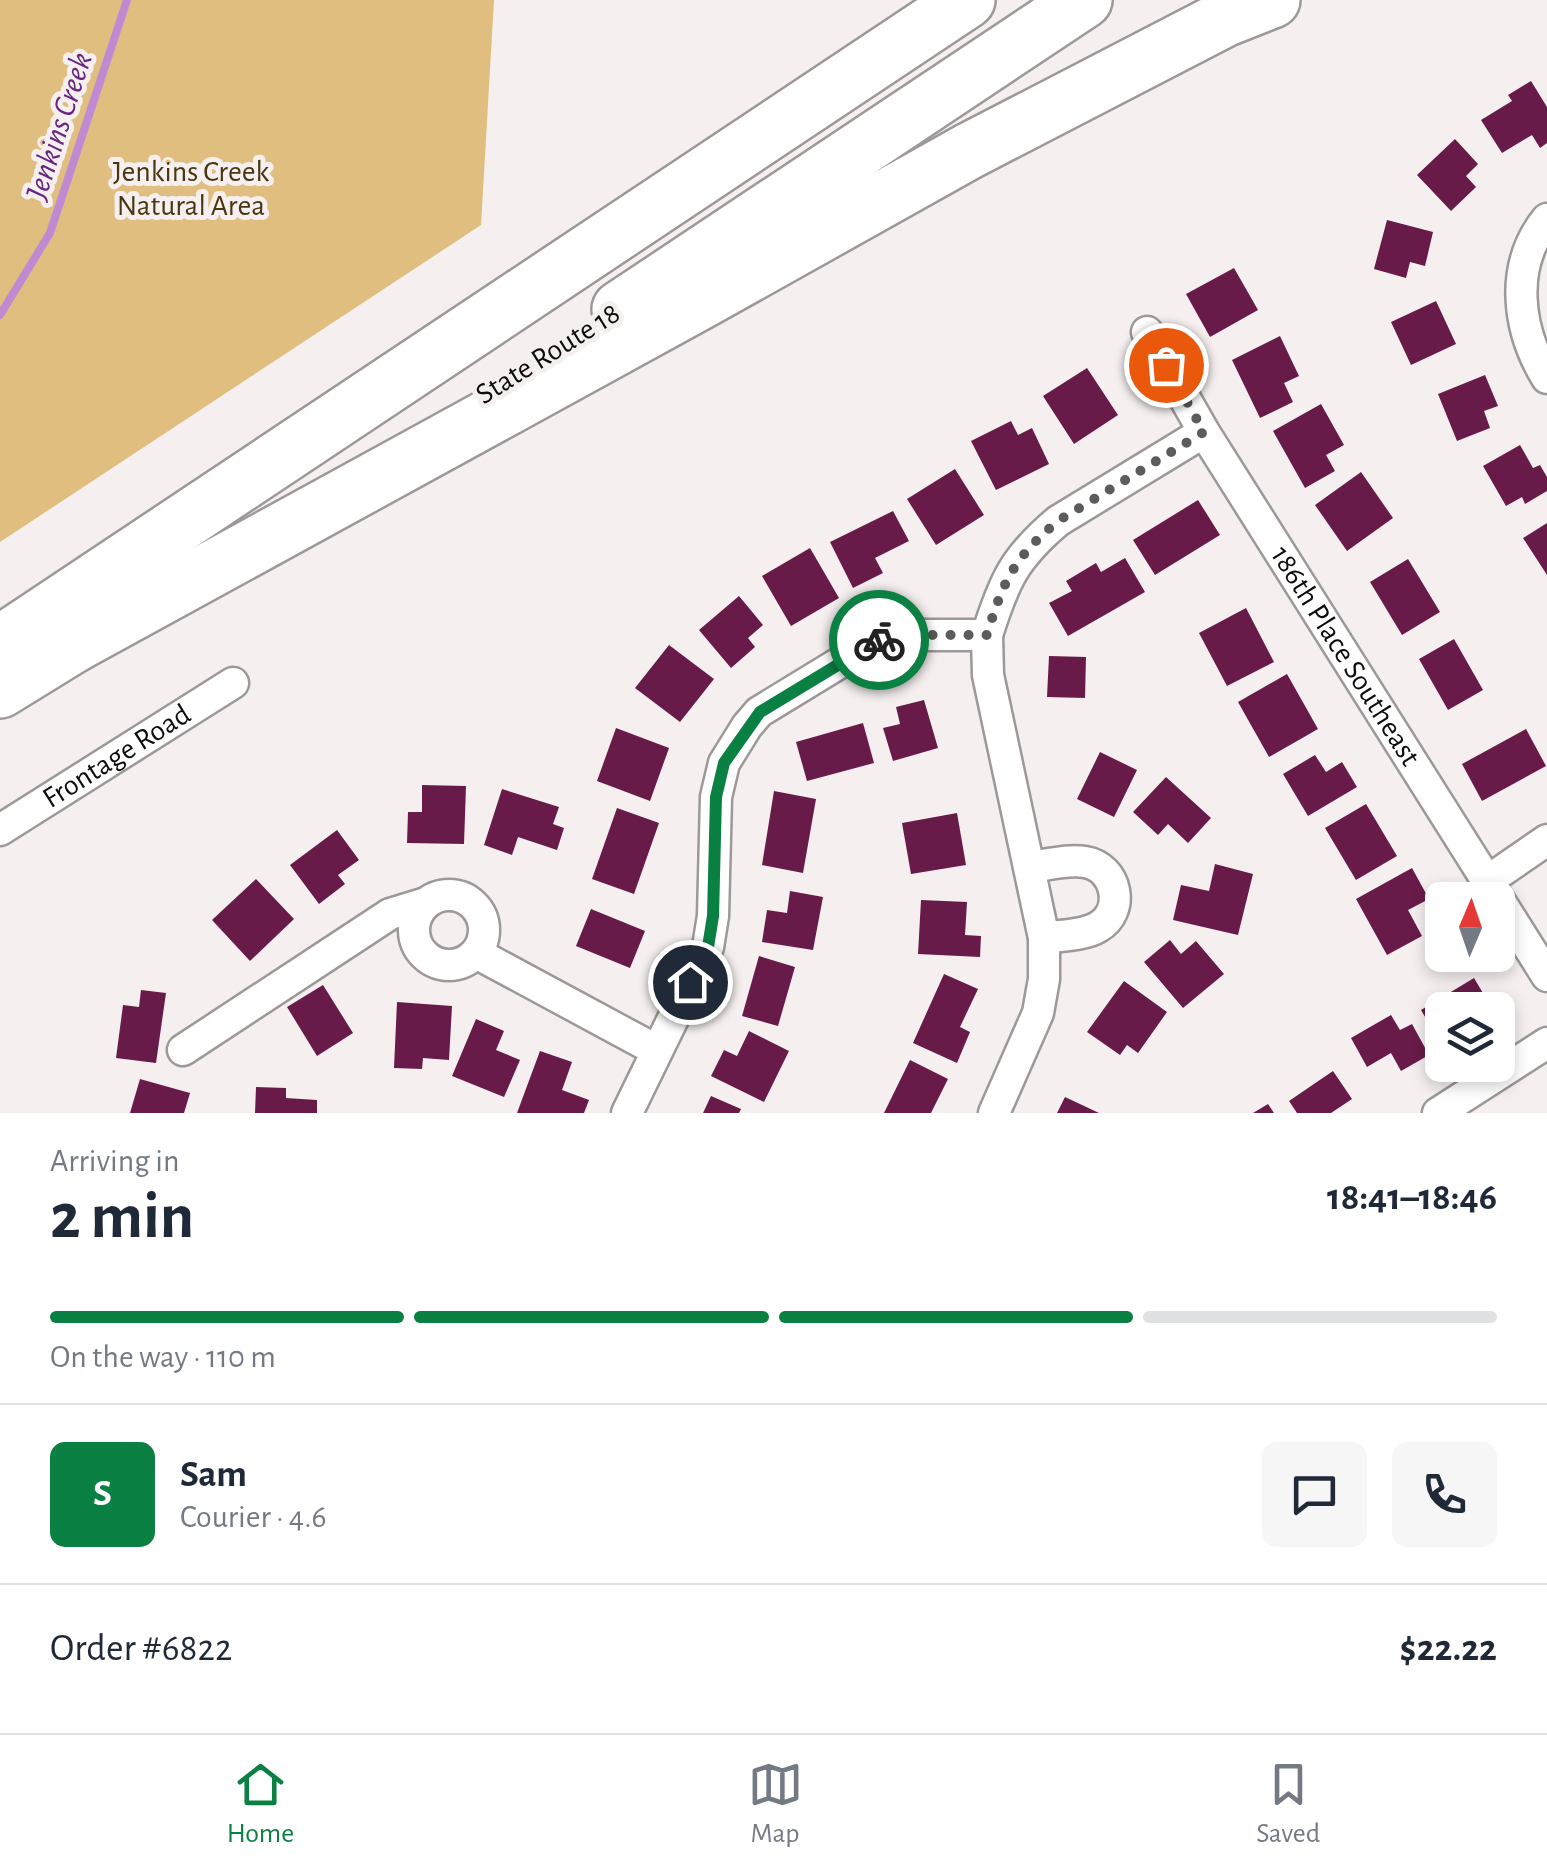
<!DOCTYPE html>
<html lang="en">
<head>
<meta charset="utf-8">
<style>
	body { margin:0; font-family:"Alegreya Sans",sans-serif; background:#f6f6f7; color:#1f2937; height:100vh; display:flex; flex-direction:column; font-size:38px; white-space:nowrap }
	* { box-sizing:border-box; margin:0 }
	p { font-size:32px; color:#747a83 }
	.icon { flex:none; width:55px; height:55px; fill:none; stroke:currentColor; stroke-width:2; stroke-linecap:round; stroke-linejoin:round }
	.map { position:relative; height:1113px; overflow:hidden }
	.sheet { display:flex; flex-direction:column; background:#fff; flex:1 }
	.sheet>* { flex:none }
	.needle { width:65px; rotate:2deg }
	.buttons { position:absolute; left:1425px; top:882px; display:grid; gap:20px }
	.buttons a { display:grid; place-items:center; width:90px; height:90px; border-radius:15px; background:#fff; box-shadow:0 5px 15px #0003; font-size:50px }
	.pin { position:absolute; display:grid; place-items:center; width:85px; height:85px; color:#fff; margin:-42px; border:5px solid #fff; border-radius:50%; box-shadow:0 2px 10px #0007 }
	.courier { position:absolute; display:grid; place-items:center; width:100px; height:100px; margin:-50px; border:8px solid #0b8043; border-radius:50%; background:#fff; color:#222; box-shadow:0 2px 12px #0007 }
	.summary em { font-style:normal; font-weight:600 }
	.summary div { display:flex; flex-direction:column-reverse }
	.summary { display:flex; align-items:center; justify-content:space-between; height:170px; padding:0 50px }
	h1 { font-size:65px; font-weight:600; line-height:75px }
	.bar { display:grid; grid-template-columns:repeat(4,1fr); gap:15px 10px; align-content:center; height:120px; padding:0 50px }
	.bar i { height:12px; border-radius:8px; background:#e0e1e3 }
	.bar .active { background:#0b8043 }
	.bar p { grid-column:span 4 }
	.line { display:flex; align-items:center; gap:25px; padding:0 50px; border-top:2px solid #e0e1e3 }
	.line div { flex:1 }
	.round { display:grid; place-items:center; flex:none; width:105px; height:105px; border-radius:15px; background:#f6f6f7 }
	.dock { display:flex; justify-content:space-around; align-items:center; height:140px; border-top:2px solid #e0e1e3; background:#fff; font-size:28px; color:#747a83 }
	.dock a { display:grid; justify-items:center; gap:5px }
	.dock .active { color:#0b8043 }
	.map>svg:first-child { display:block }
	.green { fill:#dfbe7f }
	.lines { fill:none; stroke-linecap:round; stroke-linejoin:round }
	.stream { stroke:#c08ad3; stroke-width:8 }
	.building { fill:#681b49 }
	.minor-casing { stroke:#9e9898; stroke-width:35 }
	.motorway-casing { stroke:#9e9898; stroke-width:60 }
	.minor { stroke:#fff; stroke-width:30 }
	.motorway { stroke:#fff; stroke-width:55 }
	.done { stroke:#5e5b5b; stroke-width:10; stroke-dasharray:0 18 }
	.route { stroke:#0b8043; stroke-width:12 }
	.labels { text-anchor:middle; dominant-baseline:central; stroke-width:10; stroke-linejoin:round; paint-order:stroke }
	.park-label { font-size:30px; fill:#4a3711; stroke:#f5efef }
	.street-label { font-size:30px; fill:#0d0b0b; stroke:#f5efef }
	.water-label { font-size:32px; font-style:italic; fill:#68267e; stroke:#f5efef }
</style>
</head>
<body>
<div class="map">
<svg width="1547" height="1113" viewBox="0 0 1547 1113">
	<rect width="100%" height="100%" fill="#f5efef"/>
	<polygon class="green" points="0,0 494,0 481,225 0,542"/>
	<g class="lines">
		<polyline class="stream" points="0,315 50,233 127,0"/>
	</g>
	<g class="building">
		<polygon points="1531,81 1547,107 1547,143 1540,148 1532,135 1502,153 1481,120 1512,101 1508,95"/>
		<polygon points="1455,139 1478,164 1466,176 1476,187 1451,211 1417,175"/>
		<polygon points="1387,220 1433,232 1425,266 1410,262 1406,278 1374,269"/>
		<polygon points="1234,268 1258,310 1210,337 1186,294"/>
		<polygon points="1436,301 1456,344 1411,365 1391,322"/>
		<polygon points="1280,336 1299,376 1284,383 1293,402 1260,418 1232,360"/>
		<polygon points="1087,368 1118,415 1074,444 1043,396"/>
		<polygon points="1485,375 1498,406 1484,411 1490,428 1457,441 1438,394"/>
		<polygon points="1321,404 1344,445 1326,455 1335,471 1305,488 1273,431"/>
		<polygon points="1011,421 1018,435 1032,428 1049,464 996,490 971,441"/>
		<polygon points="1520,445 1533,468 1540,465 1547,477 1547,491 1525,504 1522,497 1506,506 1483,466"/>
		<polygon points="955,469 984,515 936,545 907,499"/>
		<polygon points="1361,472 1393,518 1347,551 1315,505"/>
		<polygon points="1198,500 1220,535 1155,575 1133,540"/>
		<polygon points="893,511 909,541 875,558 883,573 853,588 830,542"/>
		<polygon points="1547,523 1547,575 1523,538"/>
		<polygon points="810,548 839,598 791,626 762,576"/>
		<polygon points="1125,558 1145,592 1068,636 1049,603 1072,591 1066,581 1096,563 1101,572"/>
		<polygon points="1408,559 1440,612 1402,635 1370,582"/>
		<polygon points="739,596 763,625 748,638 755,647 731,668 699,630"/>
		<polygon points="1246,608 1274,662 1227,686 1199,633"/>
		<polygon points="1454,639 1483,690 1448,710 1419,659"/>
		<polygon points="669,645 714,679 680,722 635,688"/>
		<polygon points="1049,656 1086,657 1085,698 1047,697"/>
		<polygon points="1287,674 1318,729 1269,757 1238,702"/>
		<polygon points="924,700 938,748 893,761 883,728 900,724 896,707"/>
		<polygon points="863,723 874,763 807,781 796,742"/>
		<polygon points="616,728 669,748 650,801 597,781"/>
		<polygon points="1526,729 1546,766 1482,801 1462,764"/>
		<polygon points="1100,752 1137,770 1114,817 1077,799"/>
		<polygon points="1315,755 1326,772 1342,762 1357,787 1308,816 1283,774"/>
		<polygon points="1166,777 1211,818 1188,843 1168,824 1158,835 1133,812"/>
		<polygon points="422,785 466,786 464,844 407,843 408,812 422,812"/>
		<polygon points="502,789 559,807 553,824 564,828 557,850 518,837 512,855 484,845"/>
		<polygon points="774,791 816,799 803,873 762,865"/>
		<polygon points="1366,804 1397,856 1356,880 1325,828"/>
		<polygon points="617,808 659,823 634,894 592,879"/>
		<polygon points="957,813 966,865 911,874 902,823"/>
		<polygon points="337,830 359,860 338,875 345,884 319,904 290,865"/>
		<polygon points="1215,864 1253,874 1238,935 1173,920 1181,885 1209,891"/>
		<polygon points="1412,868 1429,899 1408,910 1422,936 1387,955 1356,899"/>
		<polygon points="256,879 294,919 250,961 212,920"/>
		<polygon points="790,891 823,897 813,950 762,942 767,910 787,913"/>
		<polygon points="921,900 967,902 965,935 981,936 980,957 918,954"/>
		<polygon points="591,909 645,931 630,968 576,946"/>
		<polygon points="1170,940 1181,954 1196,941 1224,974 1183,1008 1144,962"/>
		<polygon points="759,956 795,967 778,1026 742,1016"/>
		<polygon points="944,974 978,989 960,1027 970,1032 957,1063 913,1043"/>
		<polygon points="1474,978 1493,1010 1442,1010 1442,1046 1421,1010"/>
		<polygon points="1124,981 1167,1012 1138,1053 1127,1045 1120,1055 1087,1032"/>
		<polygon points="323,985 353,1033 317,1056 287,1007"/>
		<polygon points="141,990 166,993 156,1063 116,1058 123,1005 139,1007"/>
		<polygon points="397,1002 452,1006 449,1060 423,1058 422,1069 394,1068"/>
		<polygon points="1391,1015 1400,1030 1412,1024 1429,1055 1401,1071 1391,1053 1367,1067 1351,1038"/>
		<polygon points="476,1019 504,1031 496,1050 520,1060 504,1097 452,1076"/>
		<polygon points="749,1031 789,1051 764,1102 711,1076 724,1050 737,1056"/>
		<polygon points="540,1051 572,1062 562,1090 589,1100 584,1113 517,1113"/>
		<polygon points="910,1060 948,1079 931,1113 884,1113"/>
		<polygon points="1333,1071 1352,1099 1331,1113 1297,1113 1289,1101"/>
		<polygon points="140,1079 190,1093 184,1113 130,1113"/>
		<polygon points="256,1087 286,1088 286,1098 317,1100 317,1113 255,1113"/>
		<polygon points="711,1096 741,1109 739,1113 703,1113"/>
		<polygon points="1065,1097 1099,1113 1057,1113"/>
		<polygon points="1268,1104 1274,1113 1253,1113"/>
	</g>
	<g class="lines">
		<defs>
			<g id="minor">
				<path d="M1547,219C1509,266 1517,329 1547,378"/>
				<path id="s1" d="M1147,332L1204,432L1547,976"/>
				<polyline points="987,635 988,675 1044,938 1044,979 1038,1013 994,1113"/>
				<path id="s2" d="M0,830L233,683"/>
				<path d="M1030,867C1047,865 1068,859 1085,862C1117,867 1126,911 1098,927C1083,936 1061,935 1044,938"/>
				<polyline points="1486,882 1547,840"/>
				<circle cx="449" cy="930" r="35"/>
				<polyline points="476,953 656,1050"/>
				<polyline points="183,1050 390,914 426,903"/>
				<path d="M627,1113L708,947L713,916L716,797L724,763L747,726L759,712L877,640L908,635H987C1004,581 1014,558 1058,521L1204,432"/>
				<polyline points="1438,1113 1547,1043"/>
			</g>
			<g id="motorway">
				<polyline points="620,309 1084,0"/>
				<polyline points="0,644 967,0"/>
				<polyline points="75,644 703,300 969,151 1224,19 1272,0"/>
				<polyline points="0,690 104,626"/>
			</g>
		</defs>
		<use href="#minor" class="minor-casing"/>
		<use href="#motorway" class="motorway-casing"/>
		<use href="#minor" class="minor"/>
		<use href="#motorway" class="motorway"/>
	</g>
	<g class="lines">
		<path class="done" d="M879,640L908,635H987C1003,581 1014,558 1058,521L1204,432L1166,365"/>
		<polyline class="route" points="690,982 708,947 713,916 716,797 724,763 760,712 879,640"/>
	</g>
	<g class="labels">
		<g class="park-label">
			<text x="191" y="172">Jenkins Creek<tspan x="191" dy="34">Natural Area</tspan></text>
		</g>
		<g class="street-label">
			<text transform="translate(548 354) rotate(-32)">State Route 18</text>
			<text stroke="none"><textPath href="#s1" startOffset="380">186th Place Southeast</textPath></text>
			<text stroke="none"><textPath href="#s2" startOffset="138">Frontage Road</textPath></text>
		</g>
		<g class="water-label">
			<text transform="translate(59 126) rotate(-72)">Jenkins Creek</text>
		</g>
	</g>
</svg>
<div class="buttons">
<a><svg class="needle" viewBox="-14 -14 28 28"><path d="M0-13l5 13h-10z" fill="#e53935"/><path d="M0 13l5-13h-10z" fill="#747a83"/></svg></a>
<a><svg class="icon" aria-label="layers" viewBox="0 0 24 24"><path d="M12 4l9 5-9 5-9-5zM3 14l9 5 9-5"/></svg></a>
</div>
<div class="pin" style="left:1166px;top:365px;background:#ea580c"><svg class="icon" aria-label="bag" viewBox="0 0 24 24"><path d="M5 8h14l-1 12H6zM9 8a3 3 0 0 1 6 0"/></svg></div>
<div class="pin" style="left:690px;top:982px;background:#1f2937"><svg class="icon" aria-label="home" viewBox="0 0 24 24"><path d="M3 11l9-7 9 7M6 9v11h12V9"/></svg></div>
<div class="courier" style="left:879px;top:640px"><svg class="icon" aria-label="bike" viewBox="0 0 24 24"><circle cx="6" cy="16" r="4"/><circle cx="18" cy="16" r="4"/><path d="M6 16l4-8h5l3 8M10 8l3 8H6M13 5h3"/></svg></div>
</div>
<section class="sheet">
<div class="summary"><div><h1>2 min</h1><p>Arriving in</p></div><em>18:41–18:46</em></div>
<div class="bar"><i class="active"></i><i class="active"></i><i class="active"></i><i></i><p>On the way · 110 m</p></div>
<div class="line" style="height:180px"><b class="round" style="background:#0b8043;color:#fff">S</b><div><b>Sam</b><p>Courier · 4.6</p></div><a class="round"><svg class="icon" aria-label="chat" viewBox="0 0 24 24"><path d="M4 5h16v11H9l-5 4z"/></svg></a><a class="round"><svg class="icon" aria-label="phone" viewBox="0 0 24 24"><path d="M5 4h4l2 5-3 2q2 4 5 5l2-3 5 2v4C11 20 4 13 5 4z"/></svg></a></div>
<div class="line" style="height:130px"><div>Order #6822</div><b>$22.22</b></div>
</section>
<nav class="dock">
<a class="active"><svg class="icon" aria-label="home" viewBox="0 0 24 24"><path d="M3 11l9-7 9 7M6 9v11h12V9"/></svg>Home</a>
<a><svg class="icon" aria-label="map" viewBox="0 0 24 24"><path d="M3 6l6-2 6 2 6-2v14l-6 2-6-2-6 2zM9 4v14M15 6v14"/></svg>Map</a>
<a><svg class="icon" aria-label="saved" viewBox="0 0 24 24"><path d="M7 4h10v16l-5-4-5 4z"/></svg>Saved</a>
</nav>
</body>
</html>
